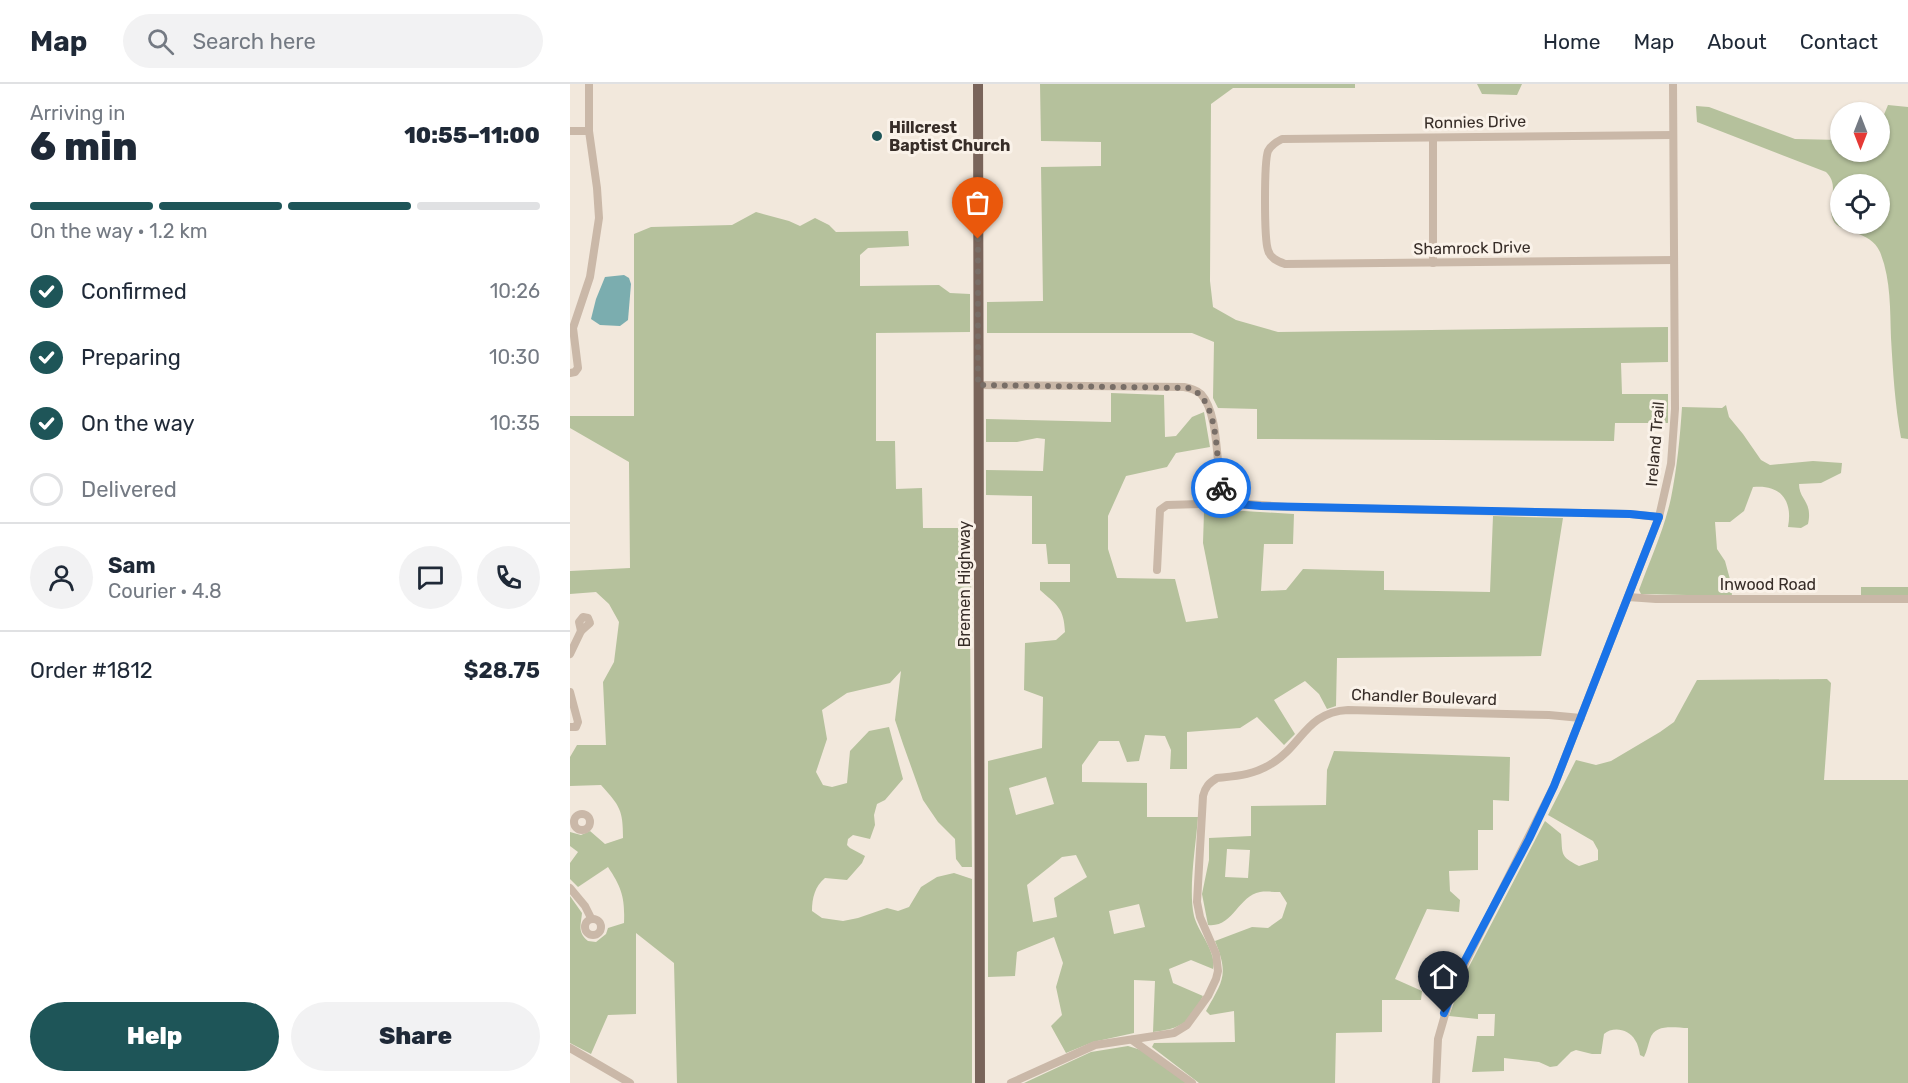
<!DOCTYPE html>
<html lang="en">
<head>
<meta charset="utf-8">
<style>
	body { margin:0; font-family:Rubik,sans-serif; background:#f2f2f3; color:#1f2937; height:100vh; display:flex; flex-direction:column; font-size:22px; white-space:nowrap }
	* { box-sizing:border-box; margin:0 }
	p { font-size:20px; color:#747a83 }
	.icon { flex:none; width:33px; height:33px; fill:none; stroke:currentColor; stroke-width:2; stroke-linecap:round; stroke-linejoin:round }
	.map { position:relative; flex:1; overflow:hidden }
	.side { display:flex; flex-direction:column; background:#fff; width:570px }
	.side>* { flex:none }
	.needle { width:39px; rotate:180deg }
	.controls { position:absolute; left:1260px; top:18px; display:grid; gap:12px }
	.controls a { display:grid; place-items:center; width:60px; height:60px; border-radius:50%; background:#fff; box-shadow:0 2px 4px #0004; font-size:30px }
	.pin { position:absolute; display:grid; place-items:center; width:51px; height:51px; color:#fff; margin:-62px -26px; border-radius:50% 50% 50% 0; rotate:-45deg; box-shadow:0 0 6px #0007 }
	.pin .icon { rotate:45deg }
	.courier { position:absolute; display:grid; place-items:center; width:60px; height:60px; margin:-30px; border:4px solid #1a73e8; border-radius:50%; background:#fff; color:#222; box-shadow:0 2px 8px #0007 }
	.head em { font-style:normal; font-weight:800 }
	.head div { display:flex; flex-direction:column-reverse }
	.head { display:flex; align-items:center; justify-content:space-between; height:102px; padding:0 30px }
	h1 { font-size:39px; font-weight:800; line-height:45px }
	.bar { display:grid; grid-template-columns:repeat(4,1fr); gap:9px 6px; align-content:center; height:72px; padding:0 30px }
	.bar i { height:8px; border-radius:4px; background:#e0e1e3 }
	.bar .selected { background:#1e5558 }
	.bar p { grid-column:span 4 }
	.line { display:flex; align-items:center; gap:15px; padding:0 30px; border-top:2px solid #e0e1e3 }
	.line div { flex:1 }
	.round { display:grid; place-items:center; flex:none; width:63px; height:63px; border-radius:32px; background:#f2f2f3 }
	ol { padding:0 30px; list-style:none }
	li { display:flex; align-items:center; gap:18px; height:66px }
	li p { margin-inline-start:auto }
	li .icon { padding:6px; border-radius:50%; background:#1e5558; color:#fff; stroke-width:4 }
	li:last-child { color:#747a83 }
	li i { width:33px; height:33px; border:3px solid #e0e1e3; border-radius:50% }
	.button { display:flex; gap:12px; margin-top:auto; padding:12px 30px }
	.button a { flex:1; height:69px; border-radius:36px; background:#1e5558; color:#fff; font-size:24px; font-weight:800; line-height:69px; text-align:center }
	.button a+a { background:#f2f2f3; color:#1f2937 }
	header { display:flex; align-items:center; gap:36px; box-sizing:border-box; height:84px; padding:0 30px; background:#fff; border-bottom:2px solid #e0e1e3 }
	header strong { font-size:28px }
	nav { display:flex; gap:33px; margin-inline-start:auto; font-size:21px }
	.search { width:420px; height:54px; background:#f2f2f3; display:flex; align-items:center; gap:15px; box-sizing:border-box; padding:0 21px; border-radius:33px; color:#747a83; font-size:22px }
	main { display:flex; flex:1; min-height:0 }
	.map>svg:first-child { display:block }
	.green { fill:#b5c19c; fill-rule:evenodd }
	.water { fill:#7badaf }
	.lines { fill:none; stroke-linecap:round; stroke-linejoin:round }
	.minor { stroke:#cab8a8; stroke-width:8 }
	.major { stroke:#79645a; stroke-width:10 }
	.done { stroke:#786e67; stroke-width:6; stroke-dasharray:0 10.8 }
	.route { stroke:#1a73e8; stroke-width:8 }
	.poi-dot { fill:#1e5558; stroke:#faf2e9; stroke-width:2 }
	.labels { text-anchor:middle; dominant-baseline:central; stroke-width:6; stroke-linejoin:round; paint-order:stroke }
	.street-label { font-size:16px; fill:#372d28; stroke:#faf2e9 }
	.poi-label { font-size:16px; font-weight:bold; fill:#372d28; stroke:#faf2e9; text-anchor:start }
</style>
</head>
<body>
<header>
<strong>Map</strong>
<div class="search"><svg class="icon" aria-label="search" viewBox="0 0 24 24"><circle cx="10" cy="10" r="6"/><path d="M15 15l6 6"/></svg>Search here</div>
<nav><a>Home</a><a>Map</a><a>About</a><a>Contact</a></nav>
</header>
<main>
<section class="side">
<div class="head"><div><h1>6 min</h1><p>Arriving in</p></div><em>10:55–11:00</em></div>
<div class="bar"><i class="selected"></i><i class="selected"></i><i class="selected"></i><i></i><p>On the way · 1.2 km</p></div>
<ol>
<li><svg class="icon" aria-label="check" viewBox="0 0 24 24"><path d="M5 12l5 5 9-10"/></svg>Confirmed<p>10:26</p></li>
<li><svg class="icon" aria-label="check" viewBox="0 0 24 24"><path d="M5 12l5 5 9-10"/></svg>Preparing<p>10:30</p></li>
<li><svg class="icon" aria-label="check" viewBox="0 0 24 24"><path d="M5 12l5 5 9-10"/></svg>On the way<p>10:35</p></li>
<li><i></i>Delivered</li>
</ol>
<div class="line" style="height:108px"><a class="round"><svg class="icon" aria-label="person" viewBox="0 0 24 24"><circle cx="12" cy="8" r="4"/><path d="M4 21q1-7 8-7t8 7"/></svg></a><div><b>Sam</b><p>Courier · 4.8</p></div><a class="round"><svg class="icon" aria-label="chat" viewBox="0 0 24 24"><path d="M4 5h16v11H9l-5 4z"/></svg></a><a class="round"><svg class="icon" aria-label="phone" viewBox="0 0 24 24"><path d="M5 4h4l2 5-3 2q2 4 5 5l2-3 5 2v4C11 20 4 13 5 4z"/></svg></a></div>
<div class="line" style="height:78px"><div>Order #1812</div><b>$28.75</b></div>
<div class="button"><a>Help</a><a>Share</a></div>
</section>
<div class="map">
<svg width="1338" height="999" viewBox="0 0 1338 999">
	<rect width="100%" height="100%" fill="#f2e8dc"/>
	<g class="green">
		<polygon points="470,0 785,0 785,4 663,4 641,20 640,197 643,223 666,236 708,248 1098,243 1098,278 1051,279 1052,310 1098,310 1098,339 1045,339 1044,357 687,355 687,325 648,324 643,314 644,258 622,249 417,249 417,218 473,217 471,83 531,82 531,58 471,57"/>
		<polygon points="907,0 952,0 947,11 912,10"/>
		<path d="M1318,21L1338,23V355L1331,354C1325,321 1323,288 1321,254C1320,226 1321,195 1310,168C1300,145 1269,150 1263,136C1256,120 1271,102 1256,88L1127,38L1126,22L1139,23L1225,55L1270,56V68H1310V40ZM1270,100H1310V140H1270Z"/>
		<path d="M186,128L219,137L230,142L245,134L259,141L266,148L338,147L339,162L298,164L290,171V202L369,201L380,209L400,210V248L306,249V357H325L326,405L352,404L353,444H402L401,508L394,518L391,531L400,540L402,783H392L386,775L385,755L368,738L353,716L333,660L325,636L331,587L320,599L277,609L252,626L257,655L246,688L253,701L262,703L277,699L280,667L299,647L319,643L333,695L315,716L307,720L304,731L305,741L300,755L283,751L278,755L277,761L280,764L295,772L292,779L277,796L255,794C245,802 242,814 242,827L252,834L273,837L288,834L317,824L328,827L339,823L351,803L367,793L384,789L402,795V999H107L104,879L66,849V930L38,931L21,970L0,959V812L12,829C11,841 7,848 18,857L26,858L36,850L38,844L54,839C55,814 52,804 38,783L8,803L0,795V779L8,768L0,762V748L11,751L20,747L35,760L53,754C53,726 50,722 31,701L0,702V673L7,661H36L33,598L44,578L49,538L39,520L26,508L0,510V487L60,484L59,378L0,344V332H64V150L81,143L162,141Z"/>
		<path d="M541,309L594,311L595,353L606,352L622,333L634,328L640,363L606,369L597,383L556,392L538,432V465L547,494L605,495L616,538L648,534L633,459L634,428L674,427L724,430L723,460H694L691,507L716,506L733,485L814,487V506L920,508L923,432L993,434L971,572L767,574L766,622L757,625L749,610L735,597L704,616L725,650L714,661L687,633L670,644L617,648V685H600L601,666L595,652L575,651L569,677L557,678L549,657H529L512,681V698L577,699V733H628C626,761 618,805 624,832C628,848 647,868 643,885L621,876L599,885L603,899L633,912C619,939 613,944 583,948L585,897L564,896V949L523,958L496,969L481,942L492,931L486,903L493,879L484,853L447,868L445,892L418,893V677L472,664L473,613L454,606L455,559L486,556L495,548C494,524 487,521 470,506V498H500V480H478L476,460H462V412L416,411V386L473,387L475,355L467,354L447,358H416V335L541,338ZM476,693L484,720L446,731L439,704ZM506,771L517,793L484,814L487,833L463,838L457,801L492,773ZM569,820L575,843L544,850L539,827Z"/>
		<path d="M1156,321L1159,333L1173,350L1191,376L1200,381L1243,377L1272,379L1271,389L1251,399L1229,400C1229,416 1243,417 1238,440L1231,444L1218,443C1223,417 1211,400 1183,403L1174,427L1160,438H1145L1147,465L1155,477L1161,499L1162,512L1071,510L1069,506C1080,476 1094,446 1101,414C1107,384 1110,354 1112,323L1152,324Z"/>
		<rect x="1291" y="503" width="47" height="8"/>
		<path d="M1257,595L1261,599L1254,696H1338V999H1118V944C1105,944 1085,939 1080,955C1078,961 1077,967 1074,973L1070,971C1069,966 1068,960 1065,956C1059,945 1043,942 1034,950L1031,970H1022L1006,966L1001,968L987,982L980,983L969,978L934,974V987L902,988L907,952H924L925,930H908V935L879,932L892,896L975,737L991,750C993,770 989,772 1009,782L1028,776V766L1023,757L978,731L1006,676L1026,681L1041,677L1090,648L1104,638L1127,596Z"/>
		<path d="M764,667L940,673L939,717L923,716V746H908V786L879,787L880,807L890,816L889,828L857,825L825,895L852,907L851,916H812V948L766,949L765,999H629L582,963L584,959L665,958L664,927L640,931L636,927C653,896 659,891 645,857L682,843L698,844L712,834L717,819L710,808C704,808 696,807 690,808C668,812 663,844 638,841L632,810L639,776V754L681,752V722L756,721L757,686ZM657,765L680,766L678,794L655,793Z"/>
		<polygon points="558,962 571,966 617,999 454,999 521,968"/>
	</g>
	<polygon class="water" points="54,191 59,194 61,200 58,236 50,242 30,241 21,235 26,215 35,193"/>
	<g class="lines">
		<g class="minor">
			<polyline points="0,47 19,47"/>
			<path d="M1103,51L712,55C706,58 701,61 698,67C694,78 694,154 698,166C700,174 707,177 715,180L1104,176"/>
			<polyline points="863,179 863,54"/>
			<polyline points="0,289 5,288 8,284 3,244 20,193 29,134 27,104 19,47 19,0"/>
			<path d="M408,301L614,303C620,304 626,306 631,310C651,332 645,390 654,419"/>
			<polyline points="587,486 590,426 597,421 665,419 717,423 1060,430 1089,433"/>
			<polyline points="1058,513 1086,515 1338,515"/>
			<polygon points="13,533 18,534 20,539 11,547 9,538"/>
			<polyline points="0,570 11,547"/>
			<polyline points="0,608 8,638 6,643 0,643"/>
			<circle cx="12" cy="738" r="8"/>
			<polyline points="0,804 15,822 21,834"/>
			<circle cx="23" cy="843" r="8"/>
			<polyline points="562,956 622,999"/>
			<polyline points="0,964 60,999"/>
			<path d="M441,999L525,961L604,949L617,941L638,912L646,895L648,887L646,870L630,833L627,818L633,712C635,703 639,699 647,694C665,692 684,691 701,680C732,662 736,628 778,626L979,631L1011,634"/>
			<polyline points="866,999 868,955 883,903 984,702 1089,433 1101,380 1105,325 1103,0"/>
		</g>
		<polyline class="major" points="408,0 410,999"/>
	</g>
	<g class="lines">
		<path class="done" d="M408,155V301L620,304C651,318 645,375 651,404"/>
		<polyline class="route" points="651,404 654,419 691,422 1060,430 1089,433 984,702 959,755 893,880 874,929"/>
	</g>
	<circle class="poi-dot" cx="307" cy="52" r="6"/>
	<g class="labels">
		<g class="street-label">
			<text transform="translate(905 38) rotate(-1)">Ronnies Drive</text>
			<text transform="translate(902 164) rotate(-1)">Shamrock Drive</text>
			<text transform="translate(1085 360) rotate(-85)">Ireland Trail</text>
			<text transform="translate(394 500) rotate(-90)">Bremen Highway</text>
			<text x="1198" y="500">Inwood Road</text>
			<text transform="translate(854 613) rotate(2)">Chandler Boulevard</text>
		</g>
		<g class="poi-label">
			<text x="319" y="43">Hillcrest<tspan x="319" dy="18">Baptist Church</tspan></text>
		</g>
	</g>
</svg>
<div class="controls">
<a><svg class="needle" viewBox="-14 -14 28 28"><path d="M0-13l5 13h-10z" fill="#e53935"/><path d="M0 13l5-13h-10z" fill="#747a83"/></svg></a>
<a><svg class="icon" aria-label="locate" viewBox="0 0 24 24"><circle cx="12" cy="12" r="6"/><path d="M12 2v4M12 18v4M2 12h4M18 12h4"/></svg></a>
</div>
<div class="pin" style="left:408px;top:155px;background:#ea580c"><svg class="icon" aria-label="bag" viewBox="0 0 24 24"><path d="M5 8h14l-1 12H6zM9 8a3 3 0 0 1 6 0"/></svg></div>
<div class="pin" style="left:874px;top:929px;background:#1f2937"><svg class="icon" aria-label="home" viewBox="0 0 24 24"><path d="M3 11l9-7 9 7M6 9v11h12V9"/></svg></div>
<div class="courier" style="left:651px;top:404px"><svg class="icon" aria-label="bike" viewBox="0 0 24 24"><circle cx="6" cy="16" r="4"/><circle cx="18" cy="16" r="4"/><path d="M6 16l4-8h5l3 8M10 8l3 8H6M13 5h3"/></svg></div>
</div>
</main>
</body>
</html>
